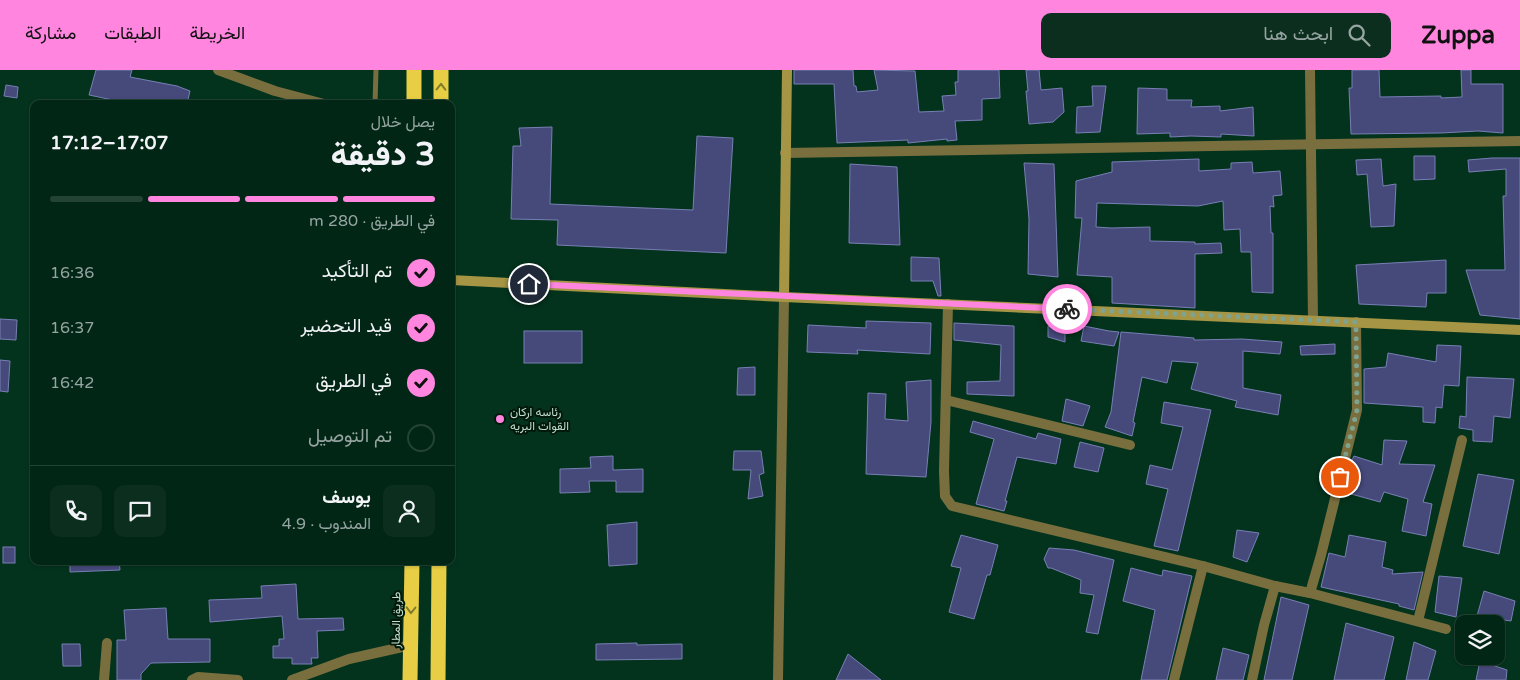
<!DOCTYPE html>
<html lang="ar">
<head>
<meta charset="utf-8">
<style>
	body { margin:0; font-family:"Varela Round",Vazirmatn,sans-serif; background:#0c2e1f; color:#f1f3f6; direction:rtl; height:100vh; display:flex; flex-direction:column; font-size:19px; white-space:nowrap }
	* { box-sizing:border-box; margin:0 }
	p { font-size:16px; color:#96a5a1 }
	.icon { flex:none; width:28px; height:28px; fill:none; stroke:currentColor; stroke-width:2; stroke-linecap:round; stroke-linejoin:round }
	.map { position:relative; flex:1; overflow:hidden; direction:ltr }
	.details { position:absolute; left:30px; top:30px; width:425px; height:465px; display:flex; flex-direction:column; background:#022616; border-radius:10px; box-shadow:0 1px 4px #0004,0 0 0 1px #234335; direction:rtl }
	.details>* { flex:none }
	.buttons { position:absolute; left:1455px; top:545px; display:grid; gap:10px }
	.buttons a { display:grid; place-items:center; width:50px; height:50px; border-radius:10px; background:#022616; box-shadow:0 1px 4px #0004,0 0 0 1px #234335; font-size:25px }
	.pin { position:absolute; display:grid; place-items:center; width:42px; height:42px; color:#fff; margin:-21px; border:2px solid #fff; border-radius:50%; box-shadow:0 1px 5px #0007 }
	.courier { position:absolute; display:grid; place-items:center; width:50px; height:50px; margin:-25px; border:4px solid #ff85df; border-radius:50%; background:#fff; color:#222; box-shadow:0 1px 6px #0007 }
	.headline em { font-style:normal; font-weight:800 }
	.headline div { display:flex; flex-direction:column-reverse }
	.headline { display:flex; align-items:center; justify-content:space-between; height:85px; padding:0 20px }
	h1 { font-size:32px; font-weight:800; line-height:38px }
	.bar { display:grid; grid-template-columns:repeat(4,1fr); gap:8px 5px; align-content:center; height:60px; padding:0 20px }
	.bar i { height:6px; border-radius:4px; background:#234335 }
	.bar .selected { background:#ff85df }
	.bar p { grid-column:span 4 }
	.line { display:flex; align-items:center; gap:12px; padding:0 20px; border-top:1px solid #234335 }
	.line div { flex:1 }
	.round { display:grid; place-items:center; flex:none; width:52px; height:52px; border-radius:10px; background:#0c2e1f }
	ol { padding:0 20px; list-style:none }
	li { display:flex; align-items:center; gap:15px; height:55px }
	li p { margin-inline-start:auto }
	li .icon { padding:5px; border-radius:50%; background:#ff85df; color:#111; stroke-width:4 }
	li:last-child { color:#96a5a1 }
	li i { width:28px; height:28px; border:2px solid #234335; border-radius:50% }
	header { display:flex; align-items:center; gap:30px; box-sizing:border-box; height:70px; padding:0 25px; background:#ff85df; color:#111 }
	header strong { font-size:24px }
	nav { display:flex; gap:28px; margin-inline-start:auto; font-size:18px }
	.search { width:350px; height:45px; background:#0c2e1f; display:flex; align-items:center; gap:12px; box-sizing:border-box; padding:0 18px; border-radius:10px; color:#96a5a1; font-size:19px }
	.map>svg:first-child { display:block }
	.building { fill:#464a7b; stroke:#787fb4 }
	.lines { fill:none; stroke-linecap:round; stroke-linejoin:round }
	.lane { stroke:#796f3e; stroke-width:5 }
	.street { stroke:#796f3e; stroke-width:10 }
	.secondary { stroke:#a59544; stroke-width:10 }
	.highway { stroke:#e8ce44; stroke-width:15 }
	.oneway { stroke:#807c2a }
	.done { stroke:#7ea38f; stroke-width:5; stroke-dasharray:0 9 }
	.route { stroke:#ff85df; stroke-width:6 }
	.poi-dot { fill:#ff85df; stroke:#01180b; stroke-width:2 }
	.labels { text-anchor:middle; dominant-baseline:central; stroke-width:4; stroke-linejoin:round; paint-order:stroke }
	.poi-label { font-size:12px; fill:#c1dfcc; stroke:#01180b; text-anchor:start }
	.street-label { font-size:12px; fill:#c1dfcc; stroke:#01180b }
</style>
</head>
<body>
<header>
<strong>Zuppa</strong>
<div class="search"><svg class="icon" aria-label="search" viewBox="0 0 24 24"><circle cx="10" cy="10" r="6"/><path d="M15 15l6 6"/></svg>ابحث هنا</div>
<nav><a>الخريطة</a><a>الطبقات</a><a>مشاركة</a></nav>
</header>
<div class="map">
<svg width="1520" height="610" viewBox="0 0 1520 610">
	<rect width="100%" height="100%" fill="#03331d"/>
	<g class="building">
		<polygon points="96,0 132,0 130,7 177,16 190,21 187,34 132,34 89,25"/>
		<polygon points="794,0 853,0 854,16 856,16 857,22 878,20 874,0 915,1 919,42 944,41 942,26 956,25 955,12 958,12 958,0 999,0 1000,28 982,29 982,50 955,51 957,70 947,71 947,69 908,73 908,70 837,73 834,14 794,14"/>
		<polygon points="1026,0 1039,0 1041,20 1062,18 1064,42 1053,52 1029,54 1026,21 1028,21"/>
		<polygon points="1352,0 1379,0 1380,27 1441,26 1441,28 1462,27 1461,0 1471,0 1471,14 1503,14 1503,63 1478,61 1441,63 1351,64 1349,18 1352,18"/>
		<polygon points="6,15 18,17 17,28 4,26"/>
		<polygon points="1092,16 1106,16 1100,62 1076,63 1077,37 1093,36"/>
		<polygon points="1138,18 1167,19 1167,30 1192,30 1191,37 1220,36 1220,41 1253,37 1254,66 1221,64 1221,67 1191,66 1170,67 1170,63 1137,64"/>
		<polygon points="552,57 550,134 693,140 697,66 733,68 726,183 557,175 558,150 511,149 513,76 521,76 519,58"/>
		<polygon points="1414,86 1435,86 1435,109 1414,110"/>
		<polygon points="1492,88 1520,88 1520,249 1480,245 1466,200 1505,200 1503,126 1506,126 1506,99 1469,102 1468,90"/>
		<polygon points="1199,89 1199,101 1231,99 1231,93 1252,92 1253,103 1280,101 1282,125 1273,126 1274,137 1270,136 1271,163 1273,163 1273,223 1252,222 1251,182 1241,182 1240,159 1224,160 1223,131 1198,136 1097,133 1096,157 1111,158 1150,157 1150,171 1195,172 1195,174 1221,173 1222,183 1195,184 1195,238 1112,233 1112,207 1077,205 1082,148 1075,148 1076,111 1112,102 1112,92"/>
		<polygon points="1381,89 1383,116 1396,114 1394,156 1371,157 1367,104 1357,105 1356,90"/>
		<polygon points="1024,93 1054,94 1058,207 1028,204 1029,149"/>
		<polygon points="850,94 897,97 900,175 849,173"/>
		<polygon points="911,187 939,188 941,226 938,226 933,211 911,211"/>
		<polygon points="1446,190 1446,223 1427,223 1426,237 1359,234 1356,195"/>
		<polygon points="0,249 17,250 16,270 0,269"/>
		<polygon points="866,251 931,253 930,284 857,280 858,284 807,282 808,255 866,258"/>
		<polygon points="954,253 1014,256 1014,326 967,324 967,312 1000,311 1001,275 954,270"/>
		<polygon points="1048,256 1065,257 1065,272 1048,267"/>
		<polygon points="1084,256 1109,261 1119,262 1114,276 1081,271"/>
		<rect x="524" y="261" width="58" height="32"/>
		<polygon points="1121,262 1194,268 1194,270 1242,269 1282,272 1280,284 1243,281 1243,318 1281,325 1278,345 1235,337 1237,331 1191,319 1198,293 1172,291 1167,313 1142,307 1133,352 1135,353 1132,366 1105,357 1111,342"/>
		<polygon points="1335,274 1335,284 1301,285 1300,276"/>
		<polygon points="1437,275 1461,276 1459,316 1444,315 1442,338 1436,337 1435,353 1423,352 1423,337 1364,333 1364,299 1386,297 1388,283 1436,292"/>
		<polygon points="0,290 10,291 8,322 0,321"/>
		<polygon points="755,297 755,325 737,325 738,298"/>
		<polygon points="1467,307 1514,309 1510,348 1494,346 1492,372 1473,371 1473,360 1459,358 1460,346 1466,347"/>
		<polygon points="931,310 931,352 926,407 866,404 868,323 886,324 885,349 908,351 906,312"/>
		<polygon points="1066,329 1090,336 1083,356 1062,351"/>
		<polygon points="1164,332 1211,340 1178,481 1154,476 1168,419 1146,414 1150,395 1172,400 1183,357 1161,353"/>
		<polygon points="973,351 1036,369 1038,363 1061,369 1056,394 1017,387 1005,431 1007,431 1004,441 976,434 994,369 970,362"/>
		<polygon points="1384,370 1407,371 1399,394 1435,395 1423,432 1432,434 1426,466 1402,461 1408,429 1384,422 1380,432 1344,422 1351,392 1354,386 1382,395"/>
		<polygon points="1080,372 1104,378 1098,402 1074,397"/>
		<polygon points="734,381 761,381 764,403 759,405 763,426 748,429 751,400 733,400"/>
		<polygon points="613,386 613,400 643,399 643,422 616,422 616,411 589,411 590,422 560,423 560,399 591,398 590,387"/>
		<polygon points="1478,404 1514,410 1499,484 1463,476"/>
		<polygon points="637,452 637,494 609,496 607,455"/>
		<polygon points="1237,460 1259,463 1247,492 1233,487"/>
		<polygon points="961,465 998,475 990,505 987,505 974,549 949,542 961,498 951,496"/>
		<polygon points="1349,465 1386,472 1382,497 1393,500 1392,504 1423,502 1414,540 1399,536 1399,534 1321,517 1329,483 1345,487"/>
		<rect x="3" y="477" width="12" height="16"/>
		<polygon points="1049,478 1074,480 1114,490 1098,564 1086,562 1094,525 1080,523 1081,510 1051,498 1048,498 1044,489"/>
		<polygon points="70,491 119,491 120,500 70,502"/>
		<polygon points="1131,498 1162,506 1163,500 1192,506 1167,610 1141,610 1155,540 1123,531"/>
		<polygon points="1439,506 1462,508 1456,547 1435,542"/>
		<polygon points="296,514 298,549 343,548 344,560 317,561 318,588 311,588 312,594 292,594 292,588 273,588 273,576 279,576 279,569 284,569 282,546 210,552 209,530 262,528 261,516"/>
		<polygon points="1484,521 1515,531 1511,551 1477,546"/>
		<polygon points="1281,527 1309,535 1292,610 1264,610"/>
		<polygon points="166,538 168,569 210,569 210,592 151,593 141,604 141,610 117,610 117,570 126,570 124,540"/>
		<polygon points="1346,553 1394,567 1384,610 1334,610"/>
		<polygon points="1414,572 1436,581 1428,610 1406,610"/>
		<polygon points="637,573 637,575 682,574 682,589 596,590 596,574"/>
		<polygon points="62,574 80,574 81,596 63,596"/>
		<polygon points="1223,578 1249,585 1243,610 1216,610"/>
		<polygon points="848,584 881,610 836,610"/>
		<polygon points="1480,591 1507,600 1506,610 1476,610"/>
	</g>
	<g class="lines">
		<polyline class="lane" points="375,34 376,0"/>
		<g class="street">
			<polyline points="218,0 275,21 324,34"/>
			<polyline points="1310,0 1313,250"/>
			<polyline points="785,83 1520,71"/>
			<polyline points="948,234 944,401 945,426 952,436 1203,496 1275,516 1264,555 1252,610"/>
			<polyline points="946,330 1130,375"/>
			<polyline points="1275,516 1310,523 1446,559"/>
			<polyline points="1310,523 1321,485 1357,340 1356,252"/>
			<polyline points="1418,551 1462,370"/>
			<polyline points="104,610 107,573"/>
			<polyline points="192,610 198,607 238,610"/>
			<polyline points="292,610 349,589 411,575"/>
			<polyline points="778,610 784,227"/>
			<polyline points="1174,610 1203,496"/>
		</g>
		<g class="secondary">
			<polyline points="451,210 784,227 1520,260"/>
			<polyline points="784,227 787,0"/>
		</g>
		<g class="highway">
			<polyline points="414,34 414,0"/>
			<polyline points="441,34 441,0"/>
			<polyline points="410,610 412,491"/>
			<polyline points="438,610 439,491"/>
		</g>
	</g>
	<defs><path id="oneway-chevron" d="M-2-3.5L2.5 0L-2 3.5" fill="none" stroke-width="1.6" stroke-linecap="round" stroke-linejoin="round" transform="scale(1.25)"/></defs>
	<g class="oneway">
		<use href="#oneway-chevron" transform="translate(441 17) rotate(-89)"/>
		<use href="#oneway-chevron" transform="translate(411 540) rotate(91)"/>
	</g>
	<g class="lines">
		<polyline class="done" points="1067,239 1356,252 1357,340 1340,407"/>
		<polyline class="route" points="529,214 1067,239"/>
	</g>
	<circle class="poi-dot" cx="500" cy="349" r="5"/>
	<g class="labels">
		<g class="poi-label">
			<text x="510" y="342">رئاسه اركان<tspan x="510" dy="14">القوات البريه</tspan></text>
		</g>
		<g class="street-label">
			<text transform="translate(396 550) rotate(-89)">طريق المطار</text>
		</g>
	</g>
</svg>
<div class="buttons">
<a><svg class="icon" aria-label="layers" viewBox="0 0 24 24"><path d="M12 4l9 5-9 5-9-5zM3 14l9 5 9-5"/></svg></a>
</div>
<div class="pin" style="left:1340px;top:407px;background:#ea580c"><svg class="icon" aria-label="bag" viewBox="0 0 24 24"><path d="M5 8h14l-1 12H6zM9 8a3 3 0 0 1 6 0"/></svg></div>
<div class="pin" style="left:529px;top:214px;background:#1f2937"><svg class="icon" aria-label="home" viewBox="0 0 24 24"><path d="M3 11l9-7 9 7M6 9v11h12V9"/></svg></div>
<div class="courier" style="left:1067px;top:239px"><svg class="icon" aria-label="bike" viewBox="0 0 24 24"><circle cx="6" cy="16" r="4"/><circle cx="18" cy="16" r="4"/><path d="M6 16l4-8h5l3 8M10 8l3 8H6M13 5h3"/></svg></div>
<section class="details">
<div class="headline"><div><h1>3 دقيقة</h1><p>يصل خلال</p></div><em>17:07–17:12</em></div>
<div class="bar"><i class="selected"></i><i class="selected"></i><i class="selected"></i><i></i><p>في الطريق · 280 m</p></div>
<ol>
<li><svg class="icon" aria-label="check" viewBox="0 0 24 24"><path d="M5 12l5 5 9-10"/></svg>تم التأكيد<p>16:36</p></li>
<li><svg class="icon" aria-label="check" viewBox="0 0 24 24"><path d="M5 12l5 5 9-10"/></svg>قيد التحضير<p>16:37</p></li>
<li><svg class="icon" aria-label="check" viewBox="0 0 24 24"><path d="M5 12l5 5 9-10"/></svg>في الطريق<p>16:42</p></li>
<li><i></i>تم التوصيل</li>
</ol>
<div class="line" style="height:90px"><a class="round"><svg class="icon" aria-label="person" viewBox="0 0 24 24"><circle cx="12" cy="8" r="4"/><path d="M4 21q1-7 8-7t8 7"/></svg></a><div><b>يوسف</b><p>المندوب · 4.9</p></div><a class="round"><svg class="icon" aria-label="chat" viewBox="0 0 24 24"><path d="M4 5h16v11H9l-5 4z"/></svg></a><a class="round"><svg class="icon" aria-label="phone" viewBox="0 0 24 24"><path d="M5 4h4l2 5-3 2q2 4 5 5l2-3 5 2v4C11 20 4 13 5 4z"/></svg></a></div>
</section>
</div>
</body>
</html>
